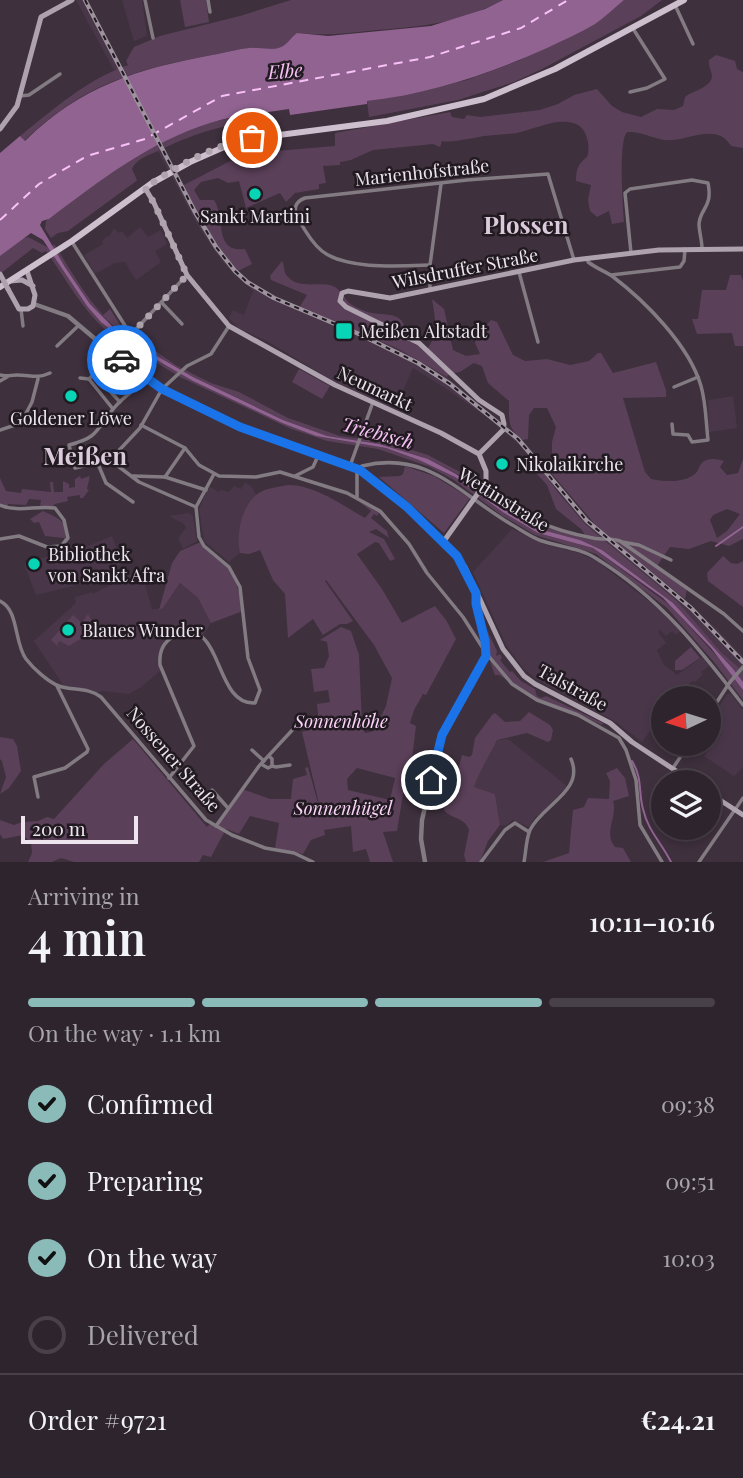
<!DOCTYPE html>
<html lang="en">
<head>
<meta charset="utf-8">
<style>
	body { margin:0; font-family:"Playfair Display",serif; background:#362c36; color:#f1f3f6; height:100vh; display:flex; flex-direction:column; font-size:26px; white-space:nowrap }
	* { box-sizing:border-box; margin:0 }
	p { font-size:23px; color:#a7a4aa }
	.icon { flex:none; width:38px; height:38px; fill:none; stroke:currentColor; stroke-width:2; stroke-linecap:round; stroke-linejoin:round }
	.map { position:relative; height:862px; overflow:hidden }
	.details { display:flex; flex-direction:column; background:#2e242e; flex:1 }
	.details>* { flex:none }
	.needle { width:46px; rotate:266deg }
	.tools { position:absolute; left:651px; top:686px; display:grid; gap:14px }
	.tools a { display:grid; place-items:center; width:70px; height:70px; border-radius:50%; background:#2e242e; box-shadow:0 4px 10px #0003,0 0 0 2px #49414a; font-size:35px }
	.scale { position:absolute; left:21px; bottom:18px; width:117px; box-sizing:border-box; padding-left:7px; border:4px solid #ede4ed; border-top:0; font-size:19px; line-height:24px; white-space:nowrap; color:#ede4ed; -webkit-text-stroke:5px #211a20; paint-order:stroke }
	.pin { position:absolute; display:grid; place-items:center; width:60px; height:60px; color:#fff; margin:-30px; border:4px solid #fff; border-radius:50%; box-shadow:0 2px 7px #0007 }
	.courier { position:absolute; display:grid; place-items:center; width:70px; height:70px; margin:-35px; border:5px solid #1a73e8; border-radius:50%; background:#fff; color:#222; box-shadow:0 2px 9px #0007 }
	.overview em { font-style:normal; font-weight:600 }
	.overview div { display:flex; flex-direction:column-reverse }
	.overview { display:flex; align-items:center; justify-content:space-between; height:119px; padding:0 28px }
	h1 { font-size:46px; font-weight:600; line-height:52px }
	.bar { display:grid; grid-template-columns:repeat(4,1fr); gap:10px 7px; align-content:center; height:84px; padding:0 28px }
	.bar i { height:9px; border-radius:5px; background:#49414a }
	.bar .on { background:#8bbbb9 }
	.bar p { grid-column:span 4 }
	.line { display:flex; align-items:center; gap:18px; padding:0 28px; border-top:2px solid #49414a }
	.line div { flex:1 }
	ol { padding:0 28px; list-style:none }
	li { display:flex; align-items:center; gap:21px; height:77px }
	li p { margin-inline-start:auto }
	li .icon { padding:7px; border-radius:50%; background:#8bbbb9; color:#111; stroke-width:4 }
	li:last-child { color:#a7a4aa }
	li i { width:38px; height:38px; border:4px solid #49414a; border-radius:50% }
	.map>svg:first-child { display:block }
	.built { fill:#493749 }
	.green { fill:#5a4059; fill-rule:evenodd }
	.water { fill:#916391 }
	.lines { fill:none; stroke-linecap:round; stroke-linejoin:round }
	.stream { stroke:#916391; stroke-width:2 }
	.ferry { stroke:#f8c1f7; stroke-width:2; stroke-dasharray:9 7; stroke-linecap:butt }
	.minor { stroke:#827b82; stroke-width:3.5 }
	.tertiary { stroke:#827b82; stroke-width:4.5 }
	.secondary { stroke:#ada2ad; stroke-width:5 }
	.primary { stroke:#cebfce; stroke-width:6 }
	.rail-casing { stroke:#9d929d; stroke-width:4.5 }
	.rail { stroke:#211a20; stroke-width:2; stroke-dasharray:5; stroke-linecap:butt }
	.secondary-bridge { stroke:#ada2ad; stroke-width:5 }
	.done { stroke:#b0a5af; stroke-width:7; stroke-dasharray:0 12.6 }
	.route { stroke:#1a73e8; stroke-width:9 }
	.poi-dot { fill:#07d5b6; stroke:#211a20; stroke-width:2.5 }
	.labels { text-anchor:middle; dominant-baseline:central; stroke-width:5; stroke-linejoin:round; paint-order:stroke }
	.street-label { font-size:18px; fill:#ede4ed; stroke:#211a20 }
	.poi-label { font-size:18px; fill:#ede4ed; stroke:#211a20; text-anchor:start }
	.park-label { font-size:18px; font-style:italic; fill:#fcd3fb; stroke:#211a20 }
	.water-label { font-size:19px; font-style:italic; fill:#f8c1f7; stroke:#211a20 }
	.district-label { font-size:24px; font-weight:bold; fill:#dbcadb; stroke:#211a20 }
</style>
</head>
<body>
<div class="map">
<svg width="743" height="862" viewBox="0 0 743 862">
	<rect width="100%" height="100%" fill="#3e303d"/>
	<g class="built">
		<polygon points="76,0 86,0 197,213 230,263 256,286 273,296 397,348 447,377 526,444 587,517 716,628 743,657 743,671 721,652 677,601 585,524 525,450 494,422 445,388 413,368 401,395 396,393 390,407 336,383 267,341 238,328 229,318 233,310 244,315 253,291 222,261 200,229"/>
		<polygon points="122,0 142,0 147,36 134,41"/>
		<polygon points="140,227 148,237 161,230 167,244 155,251 161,262 136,280 125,262 115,263 95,274 84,255 103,244 102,241 107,236 109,237 114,228 119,233 122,231 127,238"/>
		<polygon points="733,396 737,428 709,432 708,400"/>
		<polygon points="245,482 252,487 256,495 243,519 239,534 240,553 229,562 204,541 199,509 209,486 219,492 221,490 229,492 234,486 241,489"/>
		<polygon points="189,513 193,516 197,541 183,549 178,538 186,528 184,524 169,516"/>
		<polygon points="512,529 544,544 579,553 598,562 663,612 681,631 676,635 672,631 666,636 660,630 658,632 666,643 657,650 664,665 677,675 702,657 709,666 701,672 703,674 695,682 692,681 676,698 663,698 663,714 642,742 616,722 536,679 523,668 506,645 473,572"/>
		<polygon points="112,536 123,563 84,583 36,595 24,564 49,556 48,549 74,552"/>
		<polygon points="141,570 152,609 163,608 180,583 198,598 211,623 202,637 194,633 175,636 163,647 160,671 140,688 129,694 103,691 96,693 65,688 34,641 76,603 75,597 92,592 93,594"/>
		<polygon points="727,694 731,694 743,710 743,767 734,776 704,756 721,735 709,726 709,724"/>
		<polygon points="508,739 567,786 538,817 536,816 529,827 513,820 505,826 500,825 495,794 474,787 480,768 490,755 497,740"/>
	</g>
	<g class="green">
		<polygon points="180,0 206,0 209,22 185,27"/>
		<path d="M291,0H503C458,23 427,26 378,30C347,33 328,36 297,33C291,37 287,45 281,47C273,51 259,47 249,48C237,49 224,53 212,55C135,69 82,85 24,141L20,136C55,108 86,80 128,65L126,61L134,47L160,36L240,16Z"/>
		<polygon points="624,0 662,0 641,16 542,69 514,82 458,100 369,117 367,101 423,91 467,80 518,61 594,24"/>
		<path d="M716,55L735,61L737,69L743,72V148L731,146C717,121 687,142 665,140C652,138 640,131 627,132C618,142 623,206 624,222L612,224L609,211L597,217L590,211L588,200L591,185L576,181C576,169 578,164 587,157C591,147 587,128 576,124C557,117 536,129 517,133C503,135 488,135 474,138C463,139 454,143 442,141L440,147L433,144L373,150L351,160L340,162V165L323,166L326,183L319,184V189L295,193L286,202L280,193L246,208L239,181L228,183L218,178L201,182L194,190L200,200H214C226,218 213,253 245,249L252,264L238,271L212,239L182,186L234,159L276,151L335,146V133L450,112L452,117L464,119L467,115L480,117L540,110L558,104L574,95L597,89L612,106L622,112L641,117L657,109L674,110L683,106L685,97C692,91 710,88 712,77C712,72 708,66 709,60Z"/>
		<path d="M256,114L257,120C219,126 192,134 158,151C149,155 136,159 132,169L137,180L135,182L68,231L58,233L51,238L45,229L46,221C96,183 150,138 213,122C227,118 242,117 256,114Z"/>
		<path d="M28,237L49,248L87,306L121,339L120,341C86,318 69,283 46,251L42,253L33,248L0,274V256L20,239Z"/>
		<path d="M54,244C70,269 83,293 103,315L110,309L126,334L124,336L90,304L52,247Z"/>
		<path d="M282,261C285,265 283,272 287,276C299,290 319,281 333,286C341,289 344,300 352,305C358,308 365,312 372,313C389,316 406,311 406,337L427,349C439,334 435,318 432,299L444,309L453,350L466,356L480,354L475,343L478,334L491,320L497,322L513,355L525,361L547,359L570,365L589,361L598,353H601L613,373L656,362L666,390V397L623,398L645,472L651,479C664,482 686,483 696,473C699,470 699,465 702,463C707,457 718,459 724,461L720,467L727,475L738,473L743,459V539L729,546L711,541L689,549L670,547L657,566L687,589L685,599L599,529L552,474V442L556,427L547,408H534L529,415L528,439L522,440C507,428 509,419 509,401L488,383L482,366L474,363C464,368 462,374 450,373L447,377L397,348L299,308L307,295L271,280L270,276ZM727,509L740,514L727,531L717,538L710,520L713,515Z"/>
		<polygon points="730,275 741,275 743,281 743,346 735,346 732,333 697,334 692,319 698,319 702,290 726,290"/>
		<polygon points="134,336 177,366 211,383 239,392 288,418 340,436 389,443 428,455 460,472 505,506 538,525 588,539 581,529 556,509 547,485 535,472 539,465 557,491 585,524 677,601 721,652 743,671 743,682 673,603 602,550 580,540 539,529 501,507 457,474 428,459 379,444 327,436 283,420 193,377 130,340"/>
		<polygon points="129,344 193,381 282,423 316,436 386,448 419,460 455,477 504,513 538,533 593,548 671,606 722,662 743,690 743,700 714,662 667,608 596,554 535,535 501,515 454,480 430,467 378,449 327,441 289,428 180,377 127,345"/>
		<polygon points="299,369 330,386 322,399 292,382"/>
		<polygon points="405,466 434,476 470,498 444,533 379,477 400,476 403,474"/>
		<polygon points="80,476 81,479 90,476 87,489 89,490 83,498 80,498 80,495 67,497 68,501 55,504 53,506 40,506 41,500 29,499 26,505 8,504 8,506 0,503 0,478 6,491 21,493 22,489 51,492 50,482 53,482 54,492 63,492 63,481 69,484 69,488 75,487 75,479"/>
		<path d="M288,485C315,485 342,505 365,518L371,511L358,501L380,512L377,516L374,514L371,518L387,531L389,538L376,529L369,532L384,539L395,559L390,561L379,543L375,542L357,554L382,589L402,623L435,606L446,620L456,639L426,695L423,694L414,710L410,723L416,726L409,782L404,788L397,831L383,832L393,862H370L366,849L353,852L351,826L324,830L325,835L311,840L303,854L275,848L279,823L250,816L239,834L226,829L211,857L203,855L199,862H74L61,858L52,862H28L32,853L31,843L23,835L3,839L0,834V820L14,825L22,822L38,821L47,817L54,819L104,764L133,739L207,827L211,823L216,826L242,789L270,799H291L293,779L307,775L305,768L308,767L323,821L302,732L319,726L317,704L330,702L328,690L314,692L311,669L324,668L329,656L327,642L320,640L341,627L351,631L359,655L362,724L365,733L374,731L386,706L392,678L374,645L326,580L325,581L353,621L347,624H340L323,635L313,619L288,638L285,594L273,580L260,550L249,554L240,553C236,535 241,508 256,495C264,488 278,487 288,485ZM357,768L395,778L390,800L348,790L347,779Z"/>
		<path d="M43,511C53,516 73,521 64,542V538L45,536L39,522L34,523L30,519Z"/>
		<path d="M201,542C232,568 235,571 243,611L211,623L198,598L180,583L163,608L159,610L172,563L180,551Z"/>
		<polygon points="723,556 731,563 737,564 743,561 743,607 708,581 707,573"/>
		<polygon points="88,614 93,624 94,637 82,638 69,646 60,641 57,644 60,648 51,640 73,615 82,623"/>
		<path d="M483,622L497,651L496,656L500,654L502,658L500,660L510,672L512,671L521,681L535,689L537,696L541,698L546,696L603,723L602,725L581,715L543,703L499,675H495C487,658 489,641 483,622Z"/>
		<polygon points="691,647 700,658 682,670 675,670 675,661"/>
		<path d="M529,712L550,725L553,730L551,740L548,742L527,733L497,740C490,756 480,769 474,787L495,794L500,825L488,841L480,862H466L464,855L469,830C464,816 452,820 444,810L448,788L455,783L462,755L469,757L472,755L475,738L492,715L495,713L505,722L520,721Z"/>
		<polygon points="0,737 13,739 17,746 21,771 9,788 0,794 6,777 2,761 0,759"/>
		<path d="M617,768L625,778L629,796L613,801C618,817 603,832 615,847L623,848L631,862H543L569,853L573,810L584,807L588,798L609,799L610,781L606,773Z"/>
	</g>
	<path class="water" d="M503,0H624C614,8 605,17 595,24C580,33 563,40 547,48C490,74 430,94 367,101V104L290,115L289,109C263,113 235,115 210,123C149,142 99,181 49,219L42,221L40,225L65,267L90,304L121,335L193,377L283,420L327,436L379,444L428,459L456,474L501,507L539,529L580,540L602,550L673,603L733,669L743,682V690L711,648L663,598L593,548L538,533L504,513L455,477L419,460L386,448L316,436L282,423L193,381L129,344L101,322L87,306L43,240L31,233L0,256V153L20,136L25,141C81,86 137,69 212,55C224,53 237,49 249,48C259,47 273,51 281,47C287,45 291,37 297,33L328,36L431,26L485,9Z"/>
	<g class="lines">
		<g class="stream">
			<polyline points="716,546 743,527"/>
			<path d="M632,761C643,779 638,791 643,809C648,831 661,842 671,862"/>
		</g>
		<polyline class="ferry" points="0,220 39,184 87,156 145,139 222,96 430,57 521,28 568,0"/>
		<g class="minor">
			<polyline points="145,0 153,38"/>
			<polyline points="208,0 210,12"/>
			<polyline points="675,5 693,44"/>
			<polyline points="630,92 647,88 665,79 632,27"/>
			<polyline points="20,96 29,95 60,74"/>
			<polyline points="72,242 131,335"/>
			<path d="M631,253L625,193L630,189L692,180L708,183C713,208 700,208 699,224C699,231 702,241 702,248"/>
			<path d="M588,258V262C596,268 604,271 612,276C645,301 689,345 701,386C706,403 706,423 708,440L692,442L688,435L673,434L672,424"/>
			<path d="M430,265C401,266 346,270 322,251C312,243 305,231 299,220C293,210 294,202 305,198L467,180L548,174L574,260"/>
			<polyline points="519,272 538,342"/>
			<polyline points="611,275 680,267 684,261 685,249"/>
			<polyline points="430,290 430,265 441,184"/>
			<polyline points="162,303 182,324"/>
			<polyline points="21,309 23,326"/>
			<polyline points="57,346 78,326"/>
			<polyline points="94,374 120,402"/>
			<path d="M0,375C7,377 10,375 17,375C31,375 37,379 50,373"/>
			<polyline points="80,378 89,379"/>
			<polyline points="89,379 186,276"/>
			<polyline points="89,379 113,409"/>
			<path d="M147,379C136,389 123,397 114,408C95,430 100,437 69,445L75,468L110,460L140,428L162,389L187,366L211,354L229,326"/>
			<polyline points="0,381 7,377"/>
			<polyline points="674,387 698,377"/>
			<polyline points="141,425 185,448 199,465 219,476 256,477 280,472 347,493 380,511 409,544 427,573 463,617 486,653 512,684 537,700 578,715 619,738 626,750 636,780 640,825 662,862"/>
			<polyline points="0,430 21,423 32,402 38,379"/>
			<polyline points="110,460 139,482 196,507"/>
			<polyline points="98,464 106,483 133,502"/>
			<polyline points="350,466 373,402"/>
			<polyline points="133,476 165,477 206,490"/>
			<polyline points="295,476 313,467 318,456"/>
			<polyline points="165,477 185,448"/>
			<path d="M485,485C512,515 554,531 593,538C603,540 611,538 620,541L724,614L743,631"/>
			<path d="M357,497V469L362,466C427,450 459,493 509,523C520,529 530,537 542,541C560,547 581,548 597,559C660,598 699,648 743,705"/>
			<path d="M0,505C19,513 36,505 55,508L64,520L68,538L61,546L47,547L19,536L0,539"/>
			<polyline points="622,542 639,545 671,560"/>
			<path d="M0,601C19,610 14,643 26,659C33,668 48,682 59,686C73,691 88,687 101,697L206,820L232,835L265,848L294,853L313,862"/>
			<polyline points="709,714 730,682 743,667"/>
			<polyline points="252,750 264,761"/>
			<polyline points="261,764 268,768 272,766 272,759 269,756"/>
			<polyline points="272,766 276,767 290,765"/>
			<polyline points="673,768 689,744"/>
			<path d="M169,778L194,746L160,665C159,653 162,643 173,637C224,610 212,706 255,703L260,690L248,658L240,587L229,567L204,546L199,537L196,507L214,474"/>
			<polyline points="212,790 228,808"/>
			<polyline points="38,797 34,777 65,768 87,752 88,749 57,686"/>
			<polyline points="216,826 259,766 296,726"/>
			<polyline points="481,862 505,830 515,823 529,832"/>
			<path d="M524,862C526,852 526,839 530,830C542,805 585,791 571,759"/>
			<polyline points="699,862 743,798"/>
		</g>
		<g class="tertiary">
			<polyline points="34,304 68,316 113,354 147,379 179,398 248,430 360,470 385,489 444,541"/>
			<polyline points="425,862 421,839 422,820 442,735 486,656 485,641 476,604 476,593"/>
		</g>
		<g class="secondary">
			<polyline points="0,129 17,106 41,17 72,0"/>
			<polyline points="145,188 154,203 187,275 229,326 335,385 441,433 479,454 486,471 486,482 444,541 465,567 503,649 524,676 535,684 610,723 632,742 693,782"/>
			<polyline points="10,281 22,280 33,286"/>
			<polyline points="8,289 19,309 28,309 33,306 35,295 27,271"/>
			<polyline points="479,454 503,430 504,424 502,415 479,400 419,343 346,307 340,301 342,293 348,291 390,298 574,260 659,250 743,249"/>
			<polyline points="709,793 743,815"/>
		</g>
		<polyline class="primary" points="0,287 72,241 152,183 190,162 240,140 387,121 484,99 555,69 684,0"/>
		<defs>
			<polyline id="rail" points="85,0 195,212 216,247 235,271 247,282 274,298 359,334 418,363 450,384 518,439 587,521 691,608 743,662"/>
		</defs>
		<use href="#rail" class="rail-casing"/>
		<use href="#rail" class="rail"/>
		<polyline class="secondary-bridge" points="0,274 8,289"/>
	</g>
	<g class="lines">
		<path class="done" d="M122,360L113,354L187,275L154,203L145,188C175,167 215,144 252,138"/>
		<polyline class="route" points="122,360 162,389 240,427 360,470 407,507 457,556 476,593 476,604 485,641 486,656 442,735 431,780"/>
	</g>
	<g class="poi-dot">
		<circle cx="255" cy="194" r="7"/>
		<rect x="335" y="322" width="18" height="18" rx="3.5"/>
		<circle cx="71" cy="396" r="7"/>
		<circle cx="502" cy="464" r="7"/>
		<circle cx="34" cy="564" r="7"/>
		<circle cx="68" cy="630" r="7"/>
	</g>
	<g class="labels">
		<g class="street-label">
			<text transform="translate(422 172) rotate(-6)">Marienhofstraße</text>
			<text transform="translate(465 268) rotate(-11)">Wilsdruffer Straße</text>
			<text transform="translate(375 388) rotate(25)">Neumarkt</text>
			<text transform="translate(504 499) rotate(32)">Wettinstraße</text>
			<text transform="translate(573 687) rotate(29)">Talstraße</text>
			<text transform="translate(174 759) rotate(49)">Nossener Straße</text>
		</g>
		<g class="poi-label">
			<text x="255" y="216" text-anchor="middle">Sankt Martini</text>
			<text x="360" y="331">Meißen Altstadt</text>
			<text x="71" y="418" text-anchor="middle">Goldener Löwe</text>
			<text x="516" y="464">Nikolaikirche</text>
			<text x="48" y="554">Bibliothek<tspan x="48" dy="21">von Sankt Afra</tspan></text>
			<text x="82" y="630">Blaues Wunder</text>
		</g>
		<g class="park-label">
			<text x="341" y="721">Sonnenhöhe</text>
			<text x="343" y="808">Sonnenhügel</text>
		</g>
		<g class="water-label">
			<text transform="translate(285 70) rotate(-4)">Elbe</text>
			<text transform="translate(378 432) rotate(15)">Triebisch</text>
		</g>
		<g class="district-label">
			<text x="526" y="224">Plossen</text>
			<text x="85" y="455">Meißen</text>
		</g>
	</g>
</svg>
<div class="tools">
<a><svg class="needle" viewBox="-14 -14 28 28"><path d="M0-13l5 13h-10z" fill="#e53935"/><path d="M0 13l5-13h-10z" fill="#a7a4aa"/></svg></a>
<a><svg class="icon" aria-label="layers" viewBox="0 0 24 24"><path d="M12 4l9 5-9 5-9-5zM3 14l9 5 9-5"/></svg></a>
</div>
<div class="scale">200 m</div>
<div class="pin" style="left:252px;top:138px;background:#ea580c"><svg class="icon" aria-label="bag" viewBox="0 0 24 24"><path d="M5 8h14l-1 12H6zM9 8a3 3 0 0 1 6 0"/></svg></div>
<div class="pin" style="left:431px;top:780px;background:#1f2937"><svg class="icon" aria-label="home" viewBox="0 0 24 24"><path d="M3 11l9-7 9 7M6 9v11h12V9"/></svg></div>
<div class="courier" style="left:122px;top:360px"><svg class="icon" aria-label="car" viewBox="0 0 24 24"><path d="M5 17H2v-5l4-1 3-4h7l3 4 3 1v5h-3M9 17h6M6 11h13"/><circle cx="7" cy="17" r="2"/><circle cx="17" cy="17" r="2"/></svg></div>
</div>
<section class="details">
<div class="overview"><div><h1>4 min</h1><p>Arriving in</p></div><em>10:11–10:16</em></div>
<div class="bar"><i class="on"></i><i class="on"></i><i class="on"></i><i></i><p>On the way · 1.1 km</p></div>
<ol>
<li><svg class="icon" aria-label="check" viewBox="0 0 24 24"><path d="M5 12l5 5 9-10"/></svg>Confirmed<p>09:38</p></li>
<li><svg class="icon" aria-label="check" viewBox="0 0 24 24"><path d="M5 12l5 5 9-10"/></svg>Preparing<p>09:51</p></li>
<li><svg class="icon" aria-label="check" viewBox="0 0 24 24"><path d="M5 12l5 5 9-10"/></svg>On the way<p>10:03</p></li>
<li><i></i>Delivered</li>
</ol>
<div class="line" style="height:91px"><div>Order #9721</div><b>€24.21</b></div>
</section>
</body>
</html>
